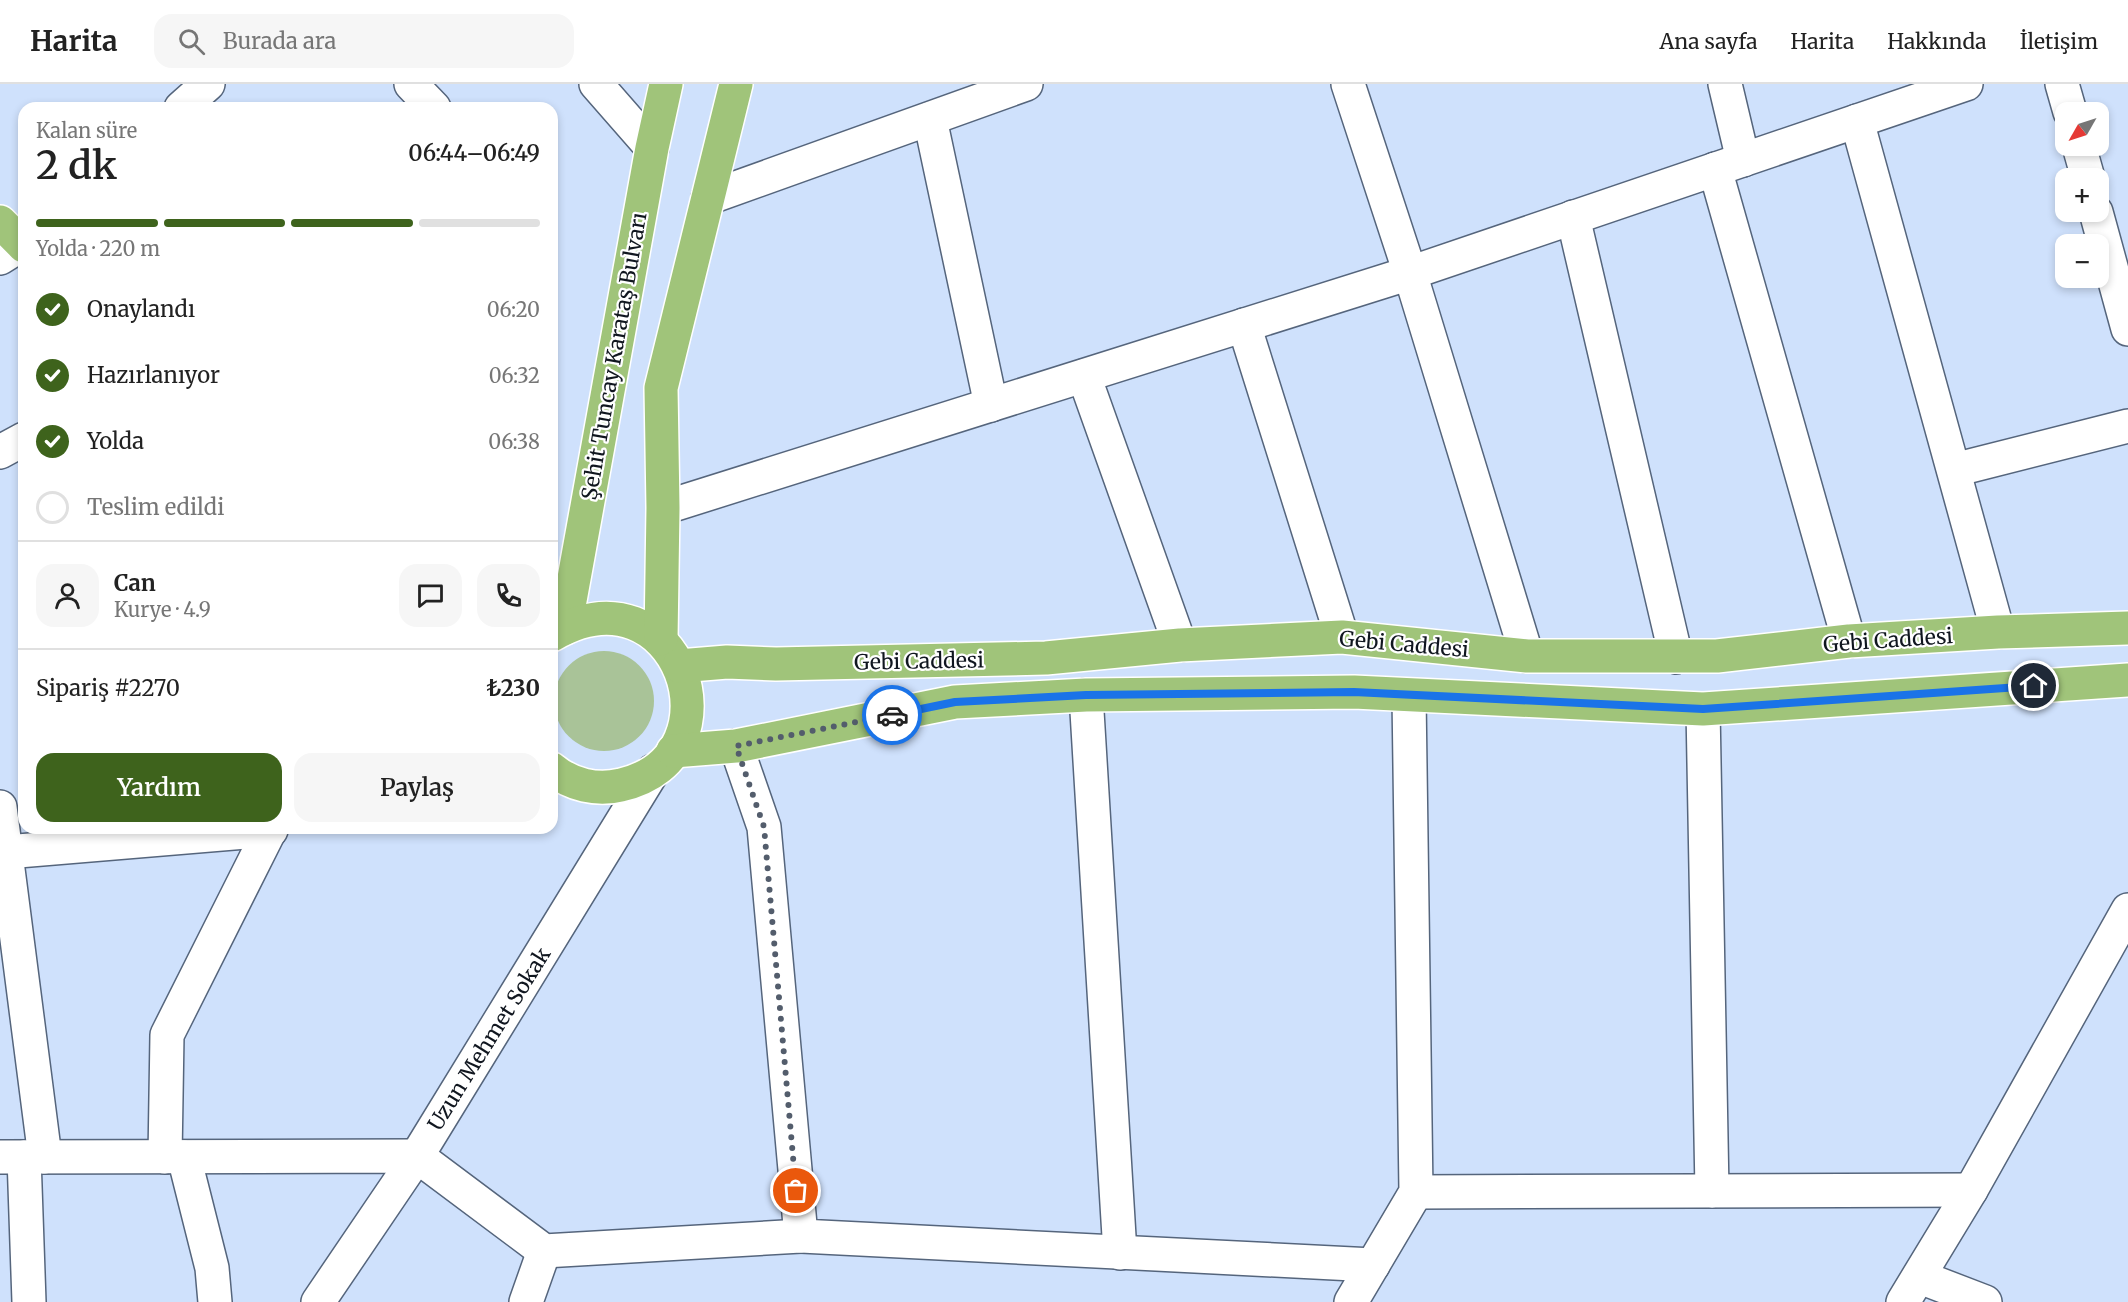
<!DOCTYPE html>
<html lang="tr">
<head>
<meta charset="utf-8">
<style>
	body { margin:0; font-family:Merriweather,serif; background:#f6f6f6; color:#222; height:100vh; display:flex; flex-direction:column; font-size:22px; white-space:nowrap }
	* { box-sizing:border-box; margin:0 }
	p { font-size:20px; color:#767676 }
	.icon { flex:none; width:33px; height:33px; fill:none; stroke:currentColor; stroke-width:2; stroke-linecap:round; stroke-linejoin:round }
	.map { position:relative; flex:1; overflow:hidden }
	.side { position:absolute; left:18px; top:18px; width:540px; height:732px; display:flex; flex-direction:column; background:#fff; border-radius:18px; box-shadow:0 3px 9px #0003 }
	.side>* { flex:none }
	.needle { width:39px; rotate:231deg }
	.fabs { position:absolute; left:2055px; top:18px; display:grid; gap:12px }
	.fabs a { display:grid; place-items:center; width:54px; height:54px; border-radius:12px; background:#fff; box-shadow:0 3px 9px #0003; font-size:30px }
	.pin { position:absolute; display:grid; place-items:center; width:51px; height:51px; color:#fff; margin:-26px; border:3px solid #fff; border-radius:50%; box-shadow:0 2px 6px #0007 }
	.courier { position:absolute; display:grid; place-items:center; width:60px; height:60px; margin:-30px; border:4px solid #1a73e8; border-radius:50%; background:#fff; color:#222; box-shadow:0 2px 8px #0007 }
	.summary em { font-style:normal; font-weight:600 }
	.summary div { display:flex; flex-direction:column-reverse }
	.summary { display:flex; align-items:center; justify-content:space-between; height:102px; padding:0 18px }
	h1 { font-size:39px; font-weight:600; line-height:45px }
	.bar { display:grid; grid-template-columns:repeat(4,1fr); gap:9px 6px; align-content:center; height:72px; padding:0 18px }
	.bar i { height:8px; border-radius:4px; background:#e0e0e0 }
	.bar .current { background:#3e631c }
	.bar p { grid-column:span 4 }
	.line { display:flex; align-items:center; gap:15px; padding:0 18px; border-top:2px solid #e0e0e0 }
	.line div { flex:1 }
	.round { display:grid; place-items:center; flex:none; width:63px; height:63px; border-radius:18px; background:#f6f6f6 }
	ol { padding:0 18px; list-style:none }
	li { display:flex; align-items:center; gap:18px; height:66px }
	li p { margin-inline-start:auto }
	li .icon { padding:6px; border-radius:50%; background:#3e631c; color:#fff; stroke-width:4 }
	li:last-child { color:#767676 }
	li i { width:33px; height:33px; border:3px solid #e0e0e0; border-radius:50% }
	.button { display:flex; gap:12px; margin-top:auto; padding:12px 18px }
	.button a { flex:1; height:69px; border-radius:18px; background:#3e631c; color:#fff; font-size:24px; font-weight:600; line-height:69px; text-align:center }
	.button a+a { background:#f6f6f6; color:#222 }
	header { display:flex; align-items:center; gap:36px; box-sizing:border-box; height:84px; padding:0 30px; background:#fff; border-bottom:2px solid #e0e0e0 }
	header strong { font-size:28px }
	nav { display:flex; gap:33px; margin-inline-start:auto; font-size:21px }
	.search { width:420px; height:54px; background:#f6f6f6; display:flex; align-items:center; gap:15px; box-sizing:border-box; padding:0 21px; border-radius:18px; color:#767676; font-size:22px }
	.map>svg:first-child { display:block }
	.green { fill:#a9c398 }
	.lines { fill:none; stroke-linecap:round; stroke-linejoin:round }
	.minor-casing { stroke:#55657c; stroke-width:36 }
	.major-casing { stroke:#fff; stroke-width:36 }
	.minor { stroke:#fff; stroke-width:33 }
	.major { stroke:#a0c47a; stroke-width:33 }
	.done { stroke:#535d6c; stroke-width:6; stroke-dasharray:0 10.8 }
	.route { stroke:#1a73e8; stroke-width:8 }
	.labels { text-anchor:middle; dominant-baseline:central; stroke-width:4.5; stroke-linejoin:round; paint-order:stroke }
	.street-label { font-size:21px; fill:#10161f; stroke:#fff }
</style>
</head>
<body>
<header>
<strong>Harita</strong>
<div class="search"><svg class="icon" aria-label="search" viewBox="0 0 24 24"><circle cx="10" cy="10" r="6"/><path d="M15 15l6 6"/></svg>Burada ara</div>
<nav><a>Ana sayfa</a><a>Harita</a><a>Hakkında</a><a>İletişim</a></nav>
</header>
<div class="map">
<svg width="2128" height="1218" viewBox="0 0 2128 1218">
	<rect width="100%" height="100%" fill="#cfe1fc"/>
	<circle class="green" cx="604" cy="617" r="50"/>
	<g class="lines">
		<defs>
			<g id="minor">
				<polyline points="411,0 434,24"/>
				<polyline points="596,0 652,64"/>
				<polyline points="1348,0 1410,189 1527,572"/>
				<polyline points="1725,0 1743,76"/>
				<polyline points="2062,0 2070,28"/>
				<polyline points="181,24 208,0"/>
				<polyline points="930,35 991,321"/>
				<polyline points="1857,37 1998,548"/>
				<polyline points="2079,62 2088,94"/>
				<polyline points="1715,85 1849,557"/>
				<polyline points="708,114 1026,0"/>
				<polyline points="2096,128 2128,245"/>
				<polyline points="1573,133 1676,573"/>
				<polyline points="0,174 24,159"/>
				<polyline points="1244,241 1342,553"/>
				<polyline points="1084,292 1180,561"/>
				<polyline points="0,368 24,355"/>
				<polyline points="1954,386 2128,342"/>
				<polyline points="663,424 1410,189 1966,0"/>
				<polyline points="1086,611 1120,1169"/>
				<polyline points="1703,625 1712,1107"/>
				<polyline points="736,662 764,743 801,1152 1373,1181"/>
				<polyline points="0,723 45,1073"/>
				<polyline points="6,768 271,746"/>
				<polyline points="0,1073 417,1072 544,1167 801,1152"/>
				<polyline points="24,1073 29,1218"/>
				<polyline points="165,1073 167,951 271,744"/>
				<polyline points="184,1073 212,1184 215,1218"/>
				<polyline points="1416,1108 1971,1106"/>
				<polyline points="1920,1193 1985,1218"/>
				<polyline points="318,1218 417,1072 653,687"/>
				<polyline points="526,1218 544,1167"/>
				<polyline points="1351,1218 1416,1108 1409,612"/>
				<polyline points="1903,1218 1971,1106 2128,826"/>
			</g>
			<g id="major">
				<polyline points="0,138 24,162"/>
				<polyline points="565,544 652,64 666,0"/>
				<path d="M552,551C679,477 745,673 621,701C597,707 571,701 552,685"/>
				<polyline points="661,555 663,424 661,304 736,0"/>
				<polyline points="679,582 727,578 776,580 1046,574 1180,561 1342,553 1527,572 1717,572 1849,557 1998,548 2128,544"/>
				<polyline points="673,667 736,662 955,618 1086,611 1354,608 1703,625 2128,596"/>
			</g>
		</defs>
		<use href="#minor" class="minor-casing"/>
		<use href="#major" class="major-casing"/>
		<use href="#minor" class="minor"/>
		<use href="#major" class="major"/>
	</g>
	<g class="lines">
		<polyline class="done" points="796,1107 764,743 736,662 892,631"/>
		<polyline class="route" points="892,631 955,618 1086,611 1354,608 1703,625 2034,602"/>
	</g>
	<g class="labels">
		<g class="street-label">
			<text transform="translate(614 272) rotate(-80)">Şehit Tuncay Karataş Bulvarı</text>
			<text transform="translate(1888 556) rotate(-4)">Gebi Caddesi</text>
			<text transform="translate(1404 560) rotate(5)">Gebi Caddesi</text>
			<text transform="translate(919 577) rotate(-1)">Gebi Caddesi</text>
			<text transform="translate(489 955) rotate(-58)">Uzun Mehmet Sokak</text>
		</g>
	</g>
</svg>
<div class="fabs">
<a><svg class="needle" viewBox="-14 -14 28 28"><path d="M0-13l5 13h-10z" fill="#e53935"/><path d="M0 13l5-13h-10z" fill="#767676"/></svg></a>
<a>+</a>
<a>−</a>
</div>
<div class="pin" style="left:796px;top:1107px;background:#ea580c"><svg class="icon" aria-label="bag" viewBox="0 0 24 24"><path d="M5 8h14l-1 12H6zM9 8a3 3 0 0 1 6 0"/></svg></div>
<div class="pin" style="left:2034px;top:602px;background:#1f2937"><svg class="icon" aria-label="home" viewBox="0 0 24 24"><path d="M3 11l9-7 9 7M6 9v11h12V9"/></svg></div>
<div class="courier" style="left:892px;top:631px"><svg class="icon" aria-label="car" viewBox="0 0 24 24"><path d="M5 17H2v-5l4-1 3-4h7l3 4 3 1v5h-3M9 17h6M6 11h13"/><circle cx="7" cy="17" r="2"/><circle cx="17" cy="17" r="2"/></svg></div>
<section class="side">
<div class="summary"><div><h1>2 dk</h1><p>Kalan süre</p></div><em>06:44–06:49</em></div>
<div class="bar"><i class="current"></i><i class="current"></i><i class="current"></i><i></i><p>Yolda · 220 m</p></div>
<ol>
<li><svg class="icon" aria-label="check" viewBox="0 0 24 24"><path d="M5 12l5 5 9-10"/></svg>Onaylandı<p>06:20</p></li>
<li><svg class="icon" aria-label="check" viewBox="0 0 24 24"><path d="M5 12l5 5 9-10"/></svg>Hazırlanıyor<p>06:32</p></li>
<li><svg class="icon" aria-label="check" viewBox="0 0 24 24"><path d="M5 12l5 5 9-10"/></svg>Yolda<p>06:38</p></li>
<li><i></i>Teslim edildi</li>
</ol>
<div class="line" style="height:108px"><a class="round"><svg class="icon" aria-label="person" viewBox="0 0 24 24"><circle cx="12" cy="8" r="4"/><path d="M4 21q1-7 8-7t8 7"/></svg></a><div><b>Can</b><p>Kurye · 4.9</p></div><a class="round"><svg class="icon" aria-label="chat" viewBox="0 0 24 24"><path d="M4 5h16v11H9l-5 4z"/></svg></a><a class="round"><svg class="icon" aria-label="phone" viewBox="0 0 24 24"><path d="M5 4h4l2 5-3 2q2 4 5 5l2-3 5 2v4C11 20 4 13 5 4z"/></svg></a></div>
<div class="line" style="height:78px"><div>Sipariş #2270</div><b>₺230</b></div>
<div class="button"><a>Yardım</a><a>Paylaş</a></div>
</section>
</div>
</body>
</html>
